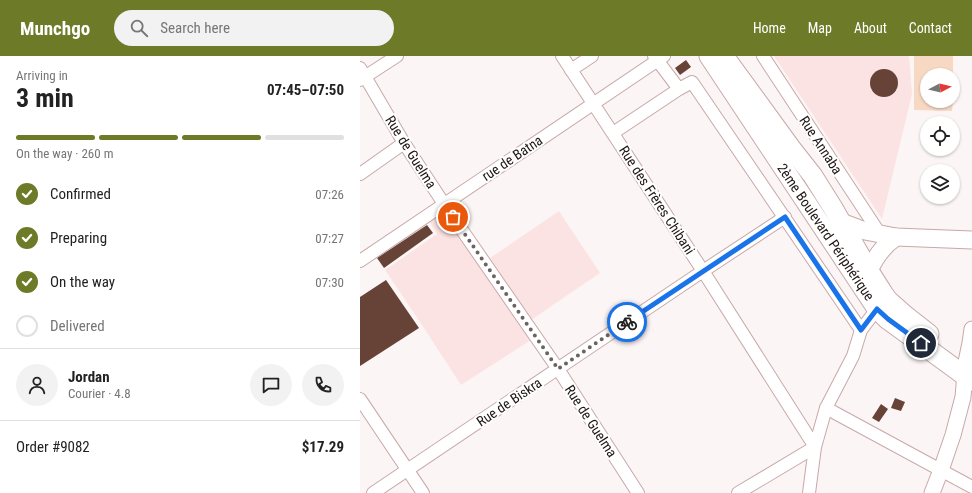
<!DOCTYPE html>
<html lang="en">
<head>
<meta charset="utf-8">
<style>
	body { margin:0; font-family:"Roboto Condensed",sans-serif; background:#f2f2f2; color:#222; height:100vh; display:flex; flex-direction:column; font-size:15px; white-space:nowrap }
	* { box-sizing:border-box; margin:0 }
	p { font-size:13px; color:#767676 }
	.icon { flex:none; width:22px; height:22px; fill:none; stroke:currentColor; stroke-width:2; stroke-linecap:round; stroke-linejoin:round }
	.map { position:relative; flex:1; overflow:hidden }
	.details { display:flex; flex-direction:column; background:#fff; width:360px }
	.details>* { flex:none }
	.needle { width:26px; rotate:83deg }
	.buttons { position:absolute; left:560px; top:12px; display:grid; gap:8px }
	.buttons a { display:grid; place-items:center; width:40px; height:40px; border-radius:50%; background:#fff; box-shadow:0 1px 3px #0004; font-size:20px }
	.pin { position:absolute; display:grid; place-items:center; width:34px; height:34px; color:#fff; margin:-17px; border:2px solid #fff; border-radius:50%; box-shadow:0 1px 4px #0007 }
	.courier { position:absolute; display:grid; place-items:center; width:40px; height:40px; margin:-20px; border:3px solid #1a73e8; border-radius:50%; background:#fff; color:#222; box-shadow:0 1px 5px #0007 }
	.overview em { font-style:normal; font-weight:700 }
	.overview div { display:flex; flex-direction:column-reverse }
	.overview { display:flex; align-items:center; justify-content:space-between; height:68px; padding:0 16px }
	h1 { font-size:26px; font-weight:700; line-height:30px }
	.bar { display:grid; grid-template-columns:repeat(4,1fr); gap:6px 4px; align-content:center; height:48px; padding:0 16px }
	.bar i { height:5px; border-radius:3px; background:#e0e0e0 }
	.bar .active { background:#6d7a27 }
	.bar p { grid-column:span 4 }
	.line { display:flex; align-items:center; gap:10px; padding:0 16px; border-top:1px solid #e0e0e0 }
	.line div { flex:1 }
	.round { display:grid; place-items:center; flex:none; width:42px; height:42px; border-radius:21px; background:#f2f2f2 }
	ol { padding:0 16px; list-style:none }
	li { display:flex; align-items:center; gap:12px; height:44px }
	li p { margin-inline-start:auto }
	li .icon { padding:4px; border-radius:50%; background:#6d7a27; color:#fff; stroke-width:4 }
	li:last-child { color:#767676 }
	li i { width:22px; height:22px; border:2px solid #e0e0e0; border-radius:50% }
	header { display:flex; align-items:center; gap:24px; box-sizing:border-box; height:56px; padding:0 20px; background:#6d7a27; color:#fff }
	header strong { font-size:19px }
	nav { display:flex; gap:22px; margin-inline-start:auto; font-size:14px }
	.search { width:280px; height:36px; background:#f2f2f2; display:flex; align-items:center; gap:10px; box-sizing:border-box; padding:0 14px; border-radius:22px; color:#767676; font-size:15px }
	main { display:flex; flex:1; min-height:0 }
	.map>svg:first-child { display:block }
	.built { fill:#fce3e3 }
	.green { fill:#f7d9c3 }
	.building { fill:#674337 }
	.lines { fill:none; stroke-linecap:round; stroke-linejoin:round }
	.minor-casing { stroke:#c7a9a8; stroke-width:14 }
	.tertiary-casing { stroke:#c7a9a8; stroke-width:17 }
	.secondary-casing { stroke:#c7a9a8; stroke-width:19 }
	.primary-casing { stroke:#c7a9a8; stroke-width:21 }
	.minor { stroke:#fff; stroke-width:12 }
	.tertiary { stroke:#fff; stroke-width:15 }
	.secondary { stroke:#fff; stroke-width:17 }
	.primary { stroke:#fff; stroke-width:19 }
	.done { stroke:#6d6363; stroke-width:4; stroke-dasharray:0 7.2 }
	.route { stroke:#1a73e8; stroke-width:5 }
	.labels { text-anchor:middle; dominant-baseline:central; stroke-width:4; stroke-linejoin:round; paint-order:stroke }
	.street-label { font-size:14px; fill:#201515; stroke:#fff }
</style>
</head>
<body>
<header>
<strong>Munchgo</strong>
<div class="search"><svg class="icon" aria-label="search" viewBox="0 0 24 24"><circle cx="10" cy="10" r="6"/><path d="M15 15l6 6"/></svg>Search here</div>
<nav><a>Home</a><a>Map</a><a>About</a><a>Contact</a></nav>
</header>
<main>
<section class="details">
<div class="overview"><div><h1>3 min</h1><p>Arriving in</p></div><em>07:45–07:50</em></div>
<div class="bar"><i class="active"></i><i class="active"></i><i class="active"></i><i></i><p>On the way · 260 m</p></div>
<ol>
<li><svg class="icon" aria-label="check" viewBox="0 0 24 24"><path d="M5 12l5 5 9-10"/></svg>Confirmed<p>07:26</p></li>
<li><svg class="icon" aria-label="check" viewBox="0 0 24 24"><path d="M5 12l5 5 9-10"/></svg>Preparing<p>07:27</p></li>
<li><svg class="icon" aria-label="check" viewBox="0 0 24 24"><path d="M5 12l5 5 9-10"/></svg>On the way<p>07:30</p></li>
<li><i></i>Delivered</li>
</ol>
<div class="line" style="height:72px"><a class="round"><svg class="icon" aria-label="person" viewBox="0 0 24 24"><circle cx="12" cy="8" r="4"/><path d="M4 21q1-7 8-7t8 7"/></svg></a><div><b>Jordan</b><p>Courier · 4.8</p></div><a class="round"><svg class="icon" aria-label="chat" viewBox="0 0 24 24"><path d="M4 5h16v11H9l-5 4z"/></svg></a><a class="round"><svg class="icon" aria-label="phone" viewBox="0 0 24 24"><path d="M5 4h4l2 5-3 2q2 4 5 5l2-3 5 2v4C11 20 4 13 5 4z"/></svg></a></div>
<div class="line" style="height:52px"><div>Order #9082</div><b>$17.29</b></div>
</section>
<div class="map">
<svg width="612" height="437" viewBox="0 0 612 437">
	<rect width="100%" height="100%" fill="#fcf5f5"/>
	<g class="built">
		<polygon points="414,0 549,0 552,38 522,163"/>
		<polygon points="83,155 126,219 171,284 101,329 60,266 25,214 77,178 69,165"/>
		<polygon points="199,155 240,217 171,264 130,202"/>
	</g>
	<polygon class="green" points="554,0 593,0 593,19 567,19 567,45 593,45 592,55 554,54"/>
	<g class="building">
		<polygon points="326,4 331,11 320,19 315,12"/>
		<circle cx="524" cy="27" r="14"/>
		<polygon points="67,169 73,177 24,212 17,202"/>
		<polygon points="26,224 59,272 0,310 0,241"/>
		<polygon points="535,342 545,346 541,355 531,352"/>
		<polygon points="521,348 528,353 519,366 512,362"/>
	</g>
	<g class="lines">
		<defs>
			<g id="minor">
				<polyline points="202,0 343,215 455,391 378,437"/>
				<polyline points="294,0 319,33"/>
				<polyline points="403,0 520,178"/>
				<polyline points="0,12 44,87 84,148 198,313 278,437"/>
				<polyline points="211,14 232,0"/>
				<polyline points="0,24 37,0"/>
				<polyline points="253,77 319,33 332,26 501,274"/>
				<polyline points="0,118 44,87"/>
				<polyline points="0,205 304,0"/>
				<polyline points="0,343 63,437"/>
				<polyline points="466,352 612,431"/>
				<polyline points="13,437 343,215 425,161"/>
				<polyline points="449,437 455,391 466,352 493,300 501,274 517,253"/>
			</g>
			<polyline id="tertiary" points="572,437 581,414 593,379 603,341 606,306 610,287 612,273"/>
			<g id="secondary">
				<polyline points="481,166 505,175 536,181 612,184"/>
				<path d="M509,215C515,201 523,190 536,181"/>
			</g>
			<g id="primary">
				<polyline points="349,0 517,253 527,263 612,325"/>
				<polyline points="364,0 431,92 453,120 473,152 509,215 523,237 528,244 546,260 569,278"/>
			</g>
		</defs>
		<use href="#minor" class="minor-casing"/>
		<use href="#tertiary" class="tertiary-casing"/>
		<use href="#secondary" class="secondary-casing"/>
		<use href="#primary" class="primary-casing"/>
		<use href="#minor" class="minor"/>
		<use href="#tertiary" class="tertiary"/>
		<use href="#secondary" class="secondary"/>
		<use href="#primary" class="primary"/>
	</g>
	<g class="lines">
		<polyline class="done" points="93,161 198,313 267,266"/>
		<polyline class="route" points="267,266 425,161 501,274 517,253 528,263 561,287"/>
	</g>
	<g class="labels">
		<g class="street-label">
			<text transform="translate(461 89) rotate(57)">Rue Annaba</text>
			<text transform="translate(51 96) rotate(58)">Rue de Guelma</text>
			<text transform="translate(152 102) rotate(-34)">rue de Batna</text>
			<text transform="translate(297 144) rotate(57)">Rue des Frères Chibani</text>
			<text transform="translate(466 176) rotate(56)">2ème Boulevard Périphérique</text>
			<text transform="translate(149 346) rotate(-34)">Rue de Biskra</text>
			<text transform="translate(231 365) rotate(57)">Rue de Guelma</text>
		</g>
	</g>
</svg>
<div class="buttons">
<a><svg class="needle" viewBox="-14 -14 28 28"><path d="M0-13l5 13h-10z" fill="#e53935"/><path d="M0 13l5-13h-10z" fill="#767676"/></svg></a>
<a><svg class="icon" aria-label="locate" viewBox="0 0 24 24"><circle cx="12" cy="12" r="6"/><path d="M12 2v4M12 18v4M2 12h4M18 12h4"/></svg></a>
<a><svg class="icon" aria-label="layers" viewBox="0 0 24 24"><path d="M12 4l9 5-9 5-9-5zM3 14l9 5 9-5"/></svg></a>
</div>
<div class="pin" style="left:93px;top:161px;background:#ea580c"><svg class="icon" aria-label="bag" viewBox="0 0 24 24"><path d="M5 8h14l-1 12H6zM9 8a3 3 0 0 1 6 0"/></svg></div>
<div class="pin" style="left:561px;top:287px;background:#1f2937"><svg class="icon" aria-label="home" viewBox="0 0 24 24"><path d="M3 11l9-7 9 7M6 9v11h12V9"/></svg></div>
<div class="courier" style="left:267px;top:266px"><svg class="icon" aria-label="bike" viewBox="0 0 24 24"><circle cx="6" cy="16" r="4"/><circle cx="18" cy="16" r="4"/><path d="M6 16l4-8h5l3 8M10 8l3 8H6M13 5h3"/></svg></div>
</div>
</main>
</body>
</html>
